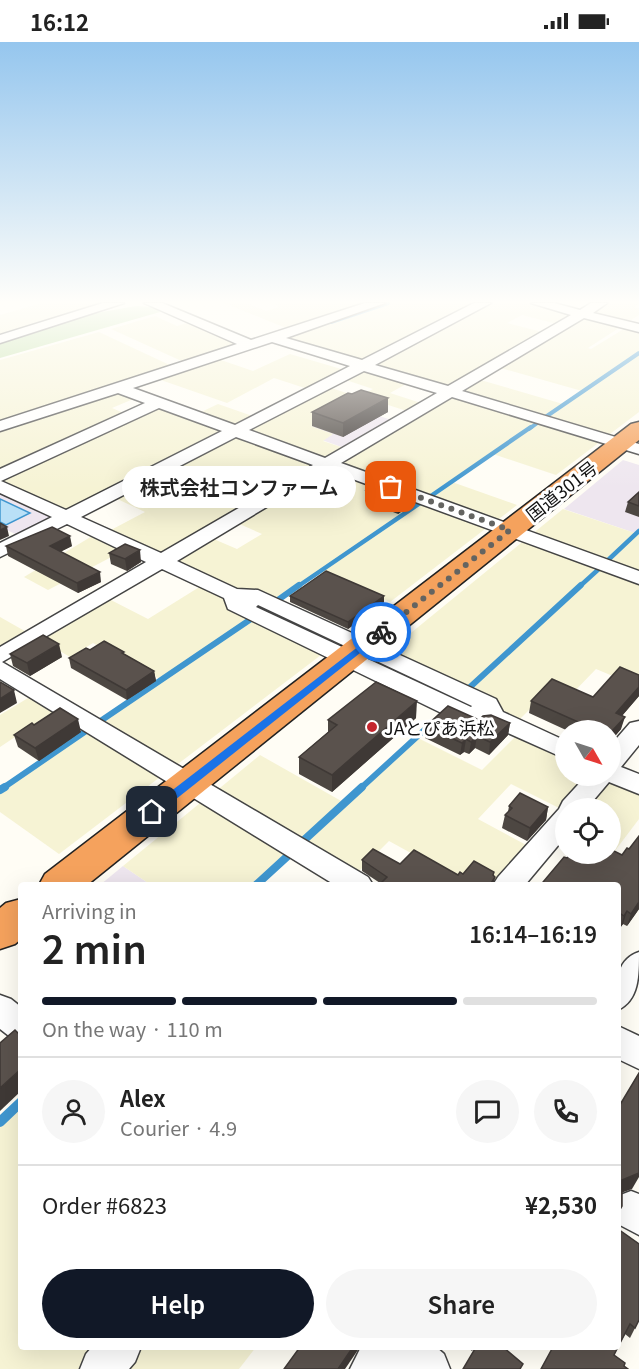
<!DOCTYPE html>
<html lang="en">
<head>
<meta charset="utf-8">
<style>
	body { margin:0; font-family:Georgia,"Noto Sans JP",serif; background:#f6f6f6; color:#222; height:100vh; display:flex; flex-direction:column; font-size:22px; white-space:nowrap }
	* { box-sizing:border-box; margin:0 }
	p { font-size:20px; color:#767676 }
	.icon { flex:none; width:33px; height:33px; fill:none; stroke:currentColor; stroke-width:2; stroke-linecap:round; stroke-linejoin:round }
	.map { position:relative; flex:1; overflow:hidden }
	.side { position:absolute; left:18px; top:840px; width:603px; height:468px; display:flex; flex-direction:column; background:#fff; border-radius:6px; box-shadow:0 6px 24px #0002 }
	.side>* { flex:none }
	.needle { width:39px; rotate:129deg }
	.buttons { position:absolute; left:555px; top:678px; display:grid; gap:12px }
	.buttons a { display:grid; place-items:center; width:66px; height:66px; border-radius:50%; background:#fff; box-shadow:0 6px 24px #0002; font-size:30px }
	.pin { position:absolute; display:grid; place-items:center; width:51px; height:51px; color:#fff; margin:-26px; border-radius:12px; box-shadow:0 3px 9px #0006 }
	.courier { position:absolute; display:grid; place-items:center; width:60px; height:60px; margin:-30px; border:4px solid #1a73e8; border-radius:50%; background:#fff; color:#222; box-shadow:0 2px 8px #0007 }
	.bubble { position:absolute; height:42px; border-radius:21px; background:#fff; box-shadow:0 6px 24px #0002; font-size:20px; font-weight:600; line-height:42px; text-align:center }
	.overview em { font-style:normal; font-weight:600 }
	.overview div { display:flex; flex-direction:column-reverse }
	.overview { display:flex; align-items:center; justify-content:space-between; height:102px; padding:0 24px }
	h1 { font-size:39px; font-weight:600; line-height:45px }
	.bar { display:grid; grid-template-columns:repeat(4,1fr); gap:9px 6px; align-content:center; height:72px; padding:0 24px }
	.bar i { height:8px; border-radius:4px; background:#e0e0e0 }
	.bar .selected { background:#111827 }
	.bar p { grid-column:span 4 }
	.line { display:flex; align-items:center; gap:15px; padding:0 24px; border-top:2px solid #e0e0e0 }
	.line div { flex:1 }
	.round { display:grid; place-items:center; flex:none; width:63px; height:63px; border-radius:32px; background:#f6f6f6 }
	.action { display:flex; gap:12px; margin-top:auto; padding:12px 24px }
	.action a { flex:1; height:69px; border-radius:36px; background:#111827; color:#fff; font-size:24px; font-weight:600; line-height:69px; text-align:center }
	.action a+a { background:#f6f6f6; color:#222 }
	.status { display:flex; justify-content:space-between; align-items:center; height:42px; padding:0 30px; background:#fff; direction:ltr }
	.status svg { height:16px; fill:currentColor }
	.map>svg:first-child { display:block }
	.industrial { fill:#eee6ef }
	.farmland { fill:#f6f3d4 }
	.forest { fill:#b9dc9c }
	.water { fill:#b9e0f7; stroke:#3f96cf; stroke-width:1.5 }
	.lines { fill:none; stroke-linecap:round; stroke-linejoin:round }
	.stream-far4 { stroke:#3f96cf; stroke-width:4 }
	.stream-far3 { stroke:#3f96cf; stroke-width:4.5 }
	.stream-far2 { stroke:#3f96cf; stroke-width:6 }
	.stream-far1 { stroke:#3f96cf; stroke-width:8 }
	.stream { stroke:#3f96cf; stroke-width:10 }
	.street-tunnel { stroke:#dbdad3; stroke-width:23; stroke-dasharray:23 12; stroke-linecap:butt }
	.street-casing { stroke:#444; stroke-width:3 }
	.highway-casing { stroke:#222; stroke-width:3 }
	.street { fill:#fff; fill-rule:evenodd }
	.highway { fill:#f5a25d; fill-rule:evenodd }
	.wall { fill:#4d4742 }
	.shaded-wall { fill:#3f3936 }
	.building { fill:#5a524d; stroke:#3f3936; stroke-width:1.5 }
	.route { fill:#1a73e8 }
	.done { stroke:#646461; stroke-width:6; stroke-dasharray:0 10.8 }
	.poi-dot { fill:#c4262e; stroke:#fff; stroke-width:2 }
	.labels { text-anchor:middle; dominant-baseline:central; stroke-width:6; stroke-linejoin:round; paint-order:stroke }
	.street-label { font-size:18px; fill:#111; stroke:#fff }
	.poi-label { font-size:18px; fill:#111; stroke:#fff; text-anchor:start }
</style>
</head>
<body>
<div class="status"><b>16:12</b><svg viewBox="0 0 49 12"><path d="M0 12V9h3v3zM5 12V6h3v6zM10 12V3h3v9zM15 12V0h3v12zM26 1h20v11H26zM47 4h2v5h-2z"/></svg></div>
<div class="map">
<svg width="639" height="1327" viewBox="0 0 639 1327">
	<rect width="100%" height="100%" fill="#fffdf5"/>
	<g class="industrial">
		<polygon points="348,364 395,379 347,407 322,398 332,393 311,385"/>
		<polygon points="623,418 639,423 639,488 635,491 564,467"/>
		<polygon points="0,450 58,477 22,495 0,485"/>
		<polygon points="123,824 151,843 100,843"/>
	</g>
	<g class="farmland">
		<polygon points="41,261 113,261 0,296 0,273"/>
		<polygon points="224,261 247,261 266,269 279,265 272,261 372,261 291,288"/>
		<polygon points="389,261 482,261 363,322 280,297"/>
		<polygon points="490,261 530,261 578,273 561,283 522,273 507,281 546,291 449,348 369,324"/>
		<polygon points="606,261 639,261 635,265 639,267 639,273 626,281 588,272"/>
		<polygon points="155,274 177,284 190,280 244,303 186,321 111,287"/>
		<polygon points="584,274 622,284 588,306 591,307 627,285 639,288 639,310 582,349 497,325"/>
		<polygon points="99,290 174,325 0,381 0,318"/>
		<polygon points="290,312 348,329 311,348 274,336 227,361 158,337 218,317 253,329"/>
		<polygon points="639,312 639,370 606,395 545,376"/>
		<polygon points="363,327 408,341 390,351 424,362 410,370 360,354 373,347 343,337"/>
		<polygon points="477,337 563,362 543,376 456,350"/>
		<polygon points="328,345 359,355 348,364 311,384 333,392 323,399 347,407 327,419 243,388"/>
		<polygon points="121,349 138,355 112,366 128,373 0,432 0,388"/>
		<polygon points="450,353 537,380 427,455 334,422"/>
		<polygon points="159,362 231,389 70,471 0,438"/>
		<polygon points="218,362 258,376 237,386 197,372"/>
		<polygon points="539,380 601,399 556,433 493,412"/>
		<polygon points="237,391 322,422 164,514 109,489 145,470 113,455"/>
		<polygon points="329,425 422,459 276,558 238,549 171,518 209,495 237,507 262,492 235,480"/>
		<polygon points="452,440 517,463 495,480 429,456"/>
		<polygon points="423,460 489,484 390,560 321,530"/>
		<polygon points="563,467 635,491 604,520 531,493"/>
		<polygon points="639,491 639,532 607,521"/>
		<polygon points="94,493 125,508 48,548 24,535"/>
		<polygon points="526,497 599,524 467,646 391,611 390,608"/>
		<polygon points="602,525 639,539 639,645 596,627 568,656 549,648 518,679 499,670 470,648"/>
		<polygon points="201,544 227,556 251,576 160,637 93,601 70,615 38,596 107,556 148,577"/>
		<polygon points="0,575 30,592 0,610"/>
		<polygon points="253,577 320,609 321,613 174,725 100,681"/>
		<polygon points="33,653 57,667 0,705 0,673"/>
		<polygon points="91,688 164,732 59,812 0,770 0,750"/>
		<polygon points="517,693 565,716 566,734 592,734 563,768 511,742 478,777 530,805 501,841 472,825 460,838 389,799 355,833 303,802 418,696 482,728"/>
		<polygon points="260,713 343,760 300,800 215,750"/>
		<polygon points="611,737 639,751 639,777 611,814 610,766 587,766"/>
		<polygon points="205,757 290,809 253,843 151,843 123,824"/>
		<polygon points="21,1063 21,1305 106,1305 87,1327 0,1327 0,1083"/>
		<polygon points="142,1305 256,1305 239,1327 124,1327"/>
	</g>
	<polygon class="forest" points="136,264 154,265 160,270 0,316 0,299 85,273"/>
	<polygon class="water" points="0,457 30,471 6,483 0,480"/>
	<g class="lines">
		<g class="stream-far4">
			<polyline points="331,280 388,261"/>
			<polyline points="544,376 639,311"/>
			<polyline points="529,387 540,379"/>
		</g>
		<g class="stream-far3">
			<polyline points="428,456 531,385"/>
			<polyline points="606,520 639,489"/>
			<polyline points="297,545 423,459"/>
			<polyline points="579,545 601,525"/>
		</g>
		<g class="stream-far2">
			<polyline points="278,558 299,543"/>
			<polyline points="469,646 581,543"/>
			<polyline points="99,680 251,577"/>
			<polyline points="3,746 89,687"/>
			<polyline points="361,746 432,681"/>
		</g>
		<g class="stream-far1">
			<polyline points="0,748 5,745"/>
			<polyline points="302,800 362,745"/>
			<polyline points="256,843 291,811"/>
		</g>
		<polyline class="stream" points="0,1080 21,1060"/>
		<polyline class="street-tunnel" points="335,601 377,620"/>
		<defs>
			<g id="street">
				<polygon points="103,261 124,261 0,301 0,293"/>
				<path d="M144,261H162L251,298L365,261H385L286,296L362,318L474,261H491L375,323L448,344L571,273L531,261H554L580,268L591,261H607L593,271L639,282V290L584,276L462,349L639,402V412L452,355L341,421L639,529V542L328,428L177,519L237,547L258,548L496,657L503,670L566,699V717L490,683L473,684L464,682L228,567L224,556L162,527L2,620L368,835L373,843H335L0,637V605L146,520L67,482L0,515V501L52,475L0,451V427L145,361L118,351L0,389V379L237,302ZM272,300L350,324L235,383L133,346ZM364,329L437,351L325,416L249,388ZM159,366L222,389L66,468L1,439ZM236,395L313,423L161,511L81,475ZM258,563L472,664L471,665L256,565Z"/>
				<polygon points="639,679 639,703 621,725 639,732 639,752 609,740 587,766 566,766 566,794 525,843 493,843 498,835 559,767 563,759 586,734 610,734 610,704 630,681"/>
				<path d="M639,910C639,934 639,958 618,968C618,944 613,919 639,910Z"/>
				<polygon points="0,953 11,957 21,965 21,999 9,994 0,987"/>
				<polygon points="618,984 639,994 639,1027 618,1017"/>
				<polygon points="631,1149 639,1152 639,1193 618,1182 618,1154"/>
				<polygon points="92,1305 141,1305 135,1320 129,1327 80,1327 86,1312"/>
				<polygon points="361,1305 436,1305 444,1312 450,1327 350,1327"/>
			</g>
			<g id="highway">
				<polygon points="639,380 639,398 87,843 39,843 45,832 631,382"/>
				<polygon points="21,857 21,897 15,902 0,907 0,866 6,861"/>
			</g>
		</defs>
		<use href="#street" class="street-casing"/>
		<use href="#highway" class="highway-casing"/>
		<use href="#street" class="street"/>
		<use href="#highway" class="highway"/>
	</g>
	<g class="wall">
		<polygon points="312,370 388,370 343,395 312,384"/>
		<polygon points="366,448 413,450 413,461 398,472 365,459"/>
		<polygon points="639,450 639,475 625,470 628,460"/>
		<polygon points="6,504 72,504 60,510 101,540 78,551 8,514"/>
		<polygon points="109,511 141,520 127,529 111,522"/>
		<polygon points="290,554 384,554 384,560 348,587 290,560"/>
		<polygon points="90,608 124,610 124,612 154,629 156,639 127,658 71,626 69,616"/>
		<polygon points="10,612 62,615 30,634 13,624"/>
		<polygon points="639,633 639,654 622,674 621,687 610,700 610,688 566,688 529,671 531,659 593,655"/>
		<polygon points="416,676 332,750 299,732 299,715 328,690 328,678"/>
		<polygon points="479,678 510,681 508,693 489,713 475,706 469,712 464,710 460,713 425,696 426,684"/>
		<polygon points="34,683 81,690 39,719 18,705 14,693"/>
		<polygon points="509,764 548,765 546,778 527,799 502,786 505,773 508,770"/>
		<polygon points="639,794 639,867 627,884 623,882 620,886 618,885 618,843 543,843 543,840 567,816 622,813 629,807"/>
		<polygon points="362,818 400,822 458,833 494,830 493,833 380,841 362,829"/>
		<polygon points="618,1187 639,1202 639,1278 630,1296 625,1292 614,1313 625,1321 624,1324 628,1327 541,1327 552,1307 550,1305 618,1305"/>
		<polygon points="467,1305 475,1305 472,1309"/>
	</g>
	<g class="shaded-wall">
		<polygon points="388,356 388,370 343,395 343,381"/>
		<polygon points="413,450 413,461 398,472 398,460"/>
		<polygon points="7,485 9,494 0,498 0,488"/>
		<polygon points="70,494 72,504 52,514 50,504"/>
		<polygon points="140,508 141,520 127,529 125,517"/>
		<polygon points="100,530 101,540 78,551 77,541"/>
		<polygon points="384,554 384,560 348,587 348,580"/>
		<polygon points="59,602 62,615 30,634 27,621"/>
		<polygon points="154,629 156,639 127,658 126,648"/>
		<polygon points="639,645 639,654 613,684 616,671"/>
		<polygon points="14,648 17,661 0,671 0,657"/>
		<polygon points="417,659 416,676 332,750 332,733"/>
		<polygon points="625,675 621,687 610,700 611,690"/>
		<polygon points="78,677 81,690 39,719 35,706"/>
		<polygon points="510,681 508,693 489,713 490,700"/>
		<polygon points="477,694 475,706 469,712 471,700"/>
		<polygon points="466,697 464,710 460,713 462,701"/>
		<polygon points="548,765 546,778 527,799 530,786"/>
		<polygon points="494,830 492,839 495,835 494,843 490,843"/>
		<polygon points="639,860 639,867 627,884 631,872"/>
		<polygon points="627,869 623,882 620,886 624,874"/>
		<polygon points="21,1027 21,1049 0,1069 0,1046"/>
		<polygon points="639,1131 639,1135 632,1147 618,1152 622,1138"/>
		<polygon points="353,1305 360,1305 345,1327 338,1327"/>
	</g>
	<g class="building">
		<polygon points="361,348 388,356 343,381 312,370 348,351 352,352"/>
		<polygon points="380,438 413,450 398,460 366,448"/>
		<polygon points="639,450 639,464 628,460"/>
		<polygon points="0,481 7,485 0,488"/>
		<polygon points="52,485 70,494 50,504 100,530 77,541 6,504"/>
		<polygon points="125,502 140,508 125,517 109,511"/>
		<polygon points="326,529 384,554 348,580 290,554"/>
		<polygon points="43,593 59,602 27,621 10,612"/>
		<polygon points="104,599 124,610 122,611 154,629 126,648 69,616 86,606 90,608"/>
		<polygon points="620,625 639,633 639,645 616,671 625,675 611,690 611,695 610,688 596,688 531,659 552,637 593,655"/>
		<polygon points="0,640 14,648 0,657"/>
		<polygon points="376,640 417,659 332,733 299,715 337,683 328,678"/>
		<polygon points="448,664 479,678 483,674 491,673 510,681 490,700 477,694 471,700 466,697 462,701 426,684"/>
		<polygon points="60,666 78,677 35,706 14,693 32,681 34,683"/>
		<polygon points="520,751 548,765 530,786 505,773 512,766 509,764"/>
		<polygon points="639,794 639,860 631,872 627,869 624,874 618,870 618,843 548,843 543,840 564,815 567,816 571,812 610,812 610,807 622,813 627,806 629,807"/>
		<polygon points="373,807 400,822 414,808 458,833 460,830 463,832 474,819 494,830 493,833 495,835 490,843 379,843 387,835 362,818"/>
		<polygon points="15,988 21,994 21,1027 0,1046 0,1001"/>
		<polygon points="639,1031 639,1131 622,1138 622,1164 618,1171 618,1066"/>
		<polygon points="618,1187 639,1202 639,1278 635,1286 630,1282 618,1305"/>
		<polygon points="300,1305 353,1305 338,1327 284,1327"/>
		<polygon points="476,1305 503,1305 523,1322 520,1327 463,1327"/>
		<polygon points="553,1305 618,1305 614,1313 625,1321 624,1324 628,1327 541,1327"/>
	</g>
	<linearGradient id="sky" x2="0" y2="1"><stop stop-color="#95c6ee"/><stop offset="0.58" stop-color="#fffefa"/><stop offset="1" stop-color="#fffefa" stop-opacity="0"/></linearGradient>
	<rect width="639" height="447" fill="url(#sky)"/>
	<polygon class="route" points="381,587 384,588 384,592 156,773 148,773 148,767"/>
	<g class="lines">
		<polyline class="done" points="381,590 510,488 391,445"/>
	</g>
	<circle class="poi-dot" cx="372" cy="685" r="6"/>
	<g class="labels">
		<g class="street-label">
			<text transform="translate(561 448) rotate(-38)">国道301号</text>
		</g>
		<g class="poi-label">
			<text x="384" y="685">JAとぴあ浜松</text>
		</g>
	</g>
</svg>
<div class="buttons">
<a><svg class="needle" viewBox="-14 -14 28 28"><path d="M0-13l5 13h-10z" fill="#e53935"/><path d="M0 13l5-13h-10z" fill="#767676"/></svg></a>
<a><svg class="icon" aria-label="locate" viewBox="0 0 24 24"><circle cx="12" cy="12" r="6"/><path d="M12 2v4M12 18v4M2 12h4M18 12h4"/></svg></a>
</div>
<div class="pin" style="left:391px;top:445px;background:#ea580c"><svg class="icon" aria-label="bag" viewBox="0 0 24 24"><path d="M5 8h14l-1 12H6zM9 8a3 3 0 0 1 6 0"/></svg></div>
<div class="pin" style="left:152px;top:770px;background:#1f2937"><svg class="icon" aria-label="home" viewBox="0 0 24 24"><path d="M3 11l9-7 9 7M6 9v11h12V9"/></svg></div>
<div class="courier" style="left:381px;top:590px"><svg class="icon" aria-label="bike" viewBox="0 0 24 24"><circle cx="6" cy="16" r="4"/><circle cx="18" cy="16" r="4"/><path d="M6 16l4-8h5l3 8M10 8l3 8H6M13 5h3"/></svg></div>
<div class="bubble" style="left:122px;top:424px;width:234px">株式会社コンファーム</div>
<section class="side">
<div class="overview"><div><h1>2 min</h1><p>Arriving in</p></div><em>16:14–16:19</em></div>
<div class="bar"><i class="selected"></i><i class="selected"></i><i class="selected"></i><i></i><p>On the way · 110 m</p></div>
<div class="line" style="height:108px"><a class="round"><svg class="icon" aria-label="person" viewBox="0 0 24 24"><circle cx="12" cy="8" r="4"/><path d="M4 21q1-7 8-7t8 7"/></svg></a><div><b>Alex</b><p>Courier · 4.9</p></div><a class="round"><svg class="icon" aria-label="chat" viewBox="0 0 24 24"><path d="M4 5h16v11H9l-5 4z"/></svg></a><a class="round"><svg class="icon" aria-label="phone" viewBox="0 0 24 24"><path d="M5 4h4l2 5-3 2q2 4 5 5l2-3 5 2v4C11 20 4 13 5 4z"/></svg></a></div>
<div class="line" style="height:78px"><div>Order #6823</div><b>¥2,530</b></div>
<div class="action"><a>Help</a><a>Share</a></div>
</section>
</div>
</body>
</html>
